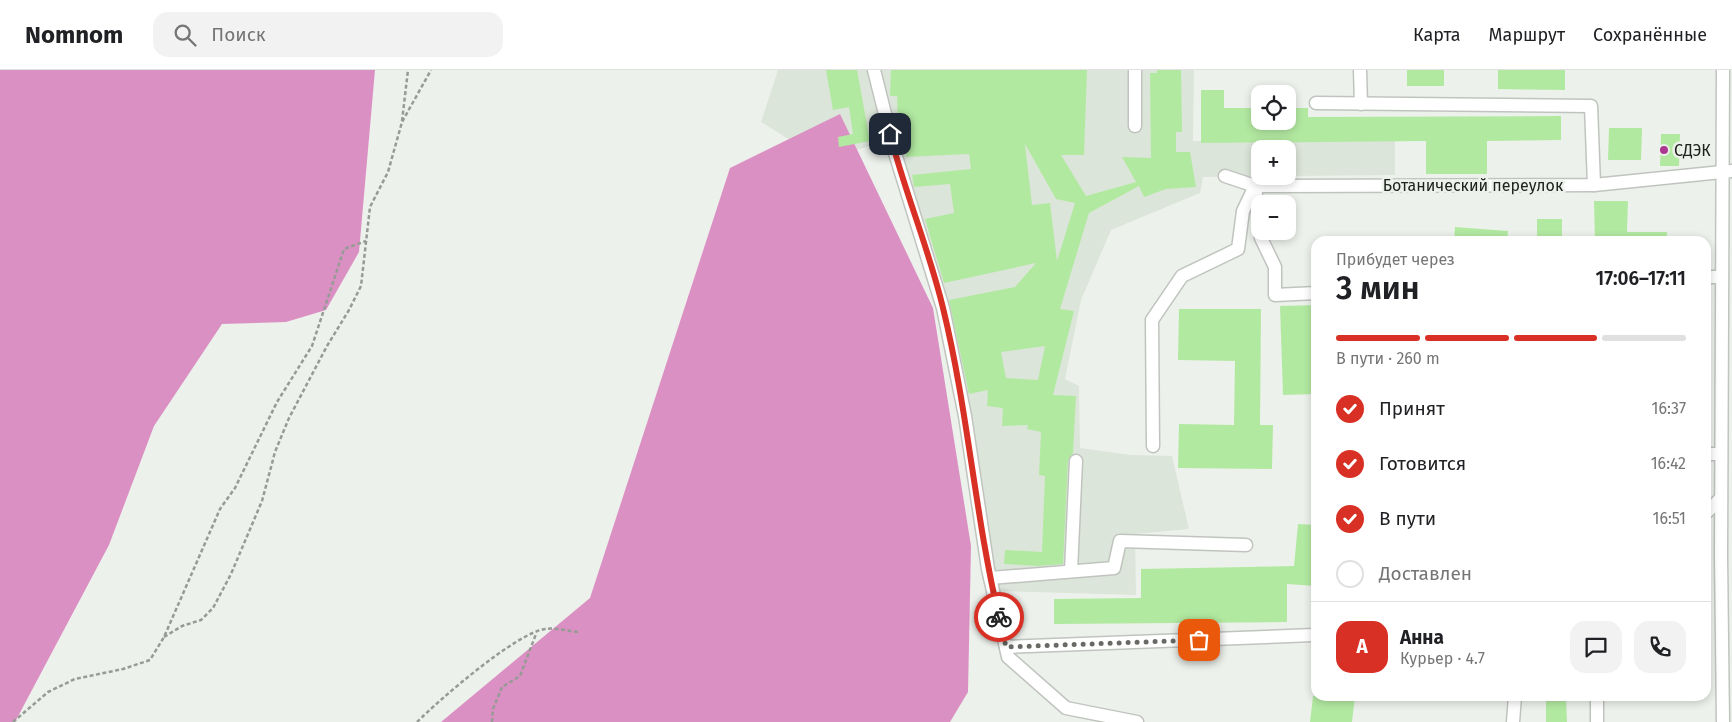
<!DOCTYPE html>
<html lang="ru">
<head>
<meta charset="utf-8">
<style>
	body { margin:0; font-family:"Fira Sans",sans-serif; background:#f2f2f2; color:#202124; height:100vh; display:flex; flex-direction:column; font-size:19px; white-space:nowrap }
	* { box-sizing:border-box; margin:0 }
	p { font-size:16px; color:#757577 }
	.icon { flex:none; width:28px; height:28px; fill:none; stroke:currentColor; stroke-width:2; stroke-linecap:round; stroke-linejoin:round }
	.map { position:relative; flex:1; overflow:hidden }
	.panel { position:absolute; left:1311px; top:166px; width:400px; height:465px; display:flex; flex-direction:column; background:#fff; border-radius:15px; box-shadow:0 2px 8px #0003 }
	.panel>* { flex:none }
	.fabs { position:absolute; left:1251px; top:15px; display:grid; gap:10px }
	.fabs a { display:grid; place-items:center; width:45px; height:45px; border-radius:10px; background:#fff; box-shadow:0 2px 8px #0003; font-size:25px }
	.pin { position:absolute; display:grid; place-items:center; width:42px; height:42px; color:#fff; margin:-21px; border-radius:10px; box-shadow:0 2px 8px #0006 }
	.courier { position:absolute; display:grid; place-items:center; width:50px; height:50px; margin:-25px; border:4px solid #d93025; border-radius:50%; background:#fff; color:#222; box-shadow:0 1px 6px #0007 }
	.overview em { font-style:normal; font-weight:600 }
	.overview div { display:flex; flex-direction:column-reverse }
	.overview { display:flex; align-items:center; justify-content:space-between; height:85px; padding:0 25px }
	h1 { font-size:32px; font-weight:600; line-height:38px }
	.bar { display:grid; grid-template-columns:repeat(4,1fr); gap:8px 5px; align-content:center; height:60px; padding:0 25px }
	.bar i { height:6px; border-radius:4px; background:#e0e0e0 }
	.bar .on { background:#d93025 }
	.bar p { grid-column:span 4 }
	.line { display:flex; align-items:center; gap:12px; padding:0 25px; border-top:1px solid #e0e0e0 }
	.line div { flex:1 }
	.round { display:grid; place-items:center; flex:none; width:52px; height:52px; border-radius:15px; background:#f2f2f2 }
	ol { padding:0 25px; list-style:none }
	li { display:flex; align-items:center; gap:15px; height:55px }
	li p { margin-inline-start:auto }
	li .icon { padding:5px; border-radius:50%; background:#d93025; color:#fff; stroke-width:4 }
	li:last-child { color:#757577 }
	li i { width:28px; height:28px; border:2px solid #e0e0e0; border-radius:50% }
	header { display:flex; align-items:center; gap:30px; box-sizing:border-box; height:70px; padding:0 25px; background:#fff; border-bottom:1px solid #e0e0e0 }
	header strong { font-size:24px }
	nav { display:flex; gap:28px; margin-inline-start:auto; font-size:18px }
	.search { width:350px; height:45px; background:#f2f2f2; display:flex; align-items:center; gap:12px; box-sizing:border-box; padding:0 18px; border-radius:15px; color:#757577; font-size:19px }
	.map>svg:first-child { display:block }
	.built { fill:#dce5d9 }
	.forest { fill:#db90c4 }
	.building { fill:#b2e9a1; fill-rule:evenodd }
	.lines { fill:none; stroke-linecap:round; stroke-linejoin:round }
	.minor-casing { stroke:#c0c4bf; stroke-width:15 }
	.path { stroke:#979a95; stroke-width:2.5; stroke-dasharray:4 2.5; stroke-linecap:butt }
	.minor { stroke:#fff; stroke-width:12 }
	.done { stroke:#686a66; stroke-width:5; stroke-dasharray:0 9 }
	.route { stroke:#d93025; stroke-width:6 }
	.poi-dot { fill:#ab3790; stroke:#edf1eb; stroke-width:2 }
	.labels { text-anchor:middle; dominant-baseline:central; stroke-width:5; stroke-linejoin:round; paint-order:stroke }
	.poi-label { font-size:16px; fill:#20221f; stroke:#edf1eb; text-anchor:start }
	.street-label { font-size:16px; fill:#20221f; stroke:#edf1eb }
</style>
</head>
<body>
<header>
<strong>Nomnom</strong>
<div class="search"><svg class="icon" aria-label="search" viewBox="0 0 24 24"><circle cx="10" cy="10" r="6"/><path d="M15 15l6 6"/></svg>Поиск</div>
<nav><a>Карта</a><a>Маршрут</a><a>Сохранённые</a></nav>
</header>
<div class="map">
<svg width="1732" height="652" viewBox="0 0 1732 652">
	<rect width="100%" height="100%" fill="#edf1eb"/>
	<polygon class="built" points="778,0 1194,0 1193,71 1395,71 1395,105 1288,106 1288,79 1260,79 1260,106 1203,107 1200,123 1111,160 1081,230 1065,309 1079,316 1080,378 1131,385 1172,386 1189,459 1135,464 1136,525 997,521 914,134 884,72 822,90 761,52"/>
	<g class="forest">
		<polygon points="0,0 375,0 359,182 326,240 286,252 222,254 154,356 109,475 15,652 0,652"/>
		<polygon points="840,44 933,238 971,476 968,622 950,652 441,652 590,528 730,98"/>
	</g>
	<g class="building">
		<polygon points="826,0 857,0 870,71 839,77 838,67 853,64 849,37 833,40"/>
		<path d="M891,0H1087L1084,85H1061L1086,126L1136,112L1122,87L1151,88L1150,3H1157V0H1181L1182,62H1176V82H1190L1196,117L1166,119L1144,127L1139,116L1089,143L1060,239L1074,241L1053,325L1076,326L1073,383L1068,391L1063,494L1038,496L1004,494L1005,480L1042,482L1045,406L1039,405L1041,362L1027,359L1028,355L1002,356L1003,338L987,336L988,320L969,324L949,230L1015,217L1036,193L944,213L925,149L954,143L950,114L914,117L912,105L971,99L969,84L906,87L902,58H898L897,26H890ZM1025,74L1056,129L1075,133L1057,191L1050,133L1032,135ZM1045,276L1038,310L1006,308L1001,282Z"/>
		<rect x="1407" y="0" width="37" height="16"/>
		<polygon points="1498,0 1565,0 1565,20 1498,19"/>
		<polygon points="1201,20 1224,20 1224,38 1260,38 1260,51 1288,51 1288,38 1308,38 1308,47 1561,46 1561,70 1487,71 1487,104 1426,104 1426,71 1201,73"/>
		<polygon points="1609,58 1642,58 1641,90 1608,90"/>
		<polygon points="1661,64 1680,64 1679,96 1660,96"/>
		<polygon points="1594,131 1628,131 1627,162 1667,162 1667,171 1595,171"/>
		<rect x="1537" y="149" width="25" height="22"/>
		<polygon points="1455,157 1508,161 1507,171 1454,171"/>
		<polygon points="1316,235 1316,324 1283,325 1280,236"/>
		<polygon points="1179,239 1261,239 1260,355 1273,355 1272,399 1178,398 1179,354 1234,355 1235,291 1178,290"/>
		<polygon points="1298,454 1316,455 1316,516 1287,514 1287,552 1054,554 1054,529 1141,528 1141,499 1294,496"/>
		<polygon points="1313,626 1355,626 1352,652 1310,652"/>
		<polygon points="1546,626 1566,626 1567,652 1546,652"/>
	</g>
	<g class="lines">
		<defs>
			<g id="minor">
				<polyline points="874,0 894,80 943,238 965,346 988,499 1008,587 1066,638 1137,652"/>
				<polyline points="1360,0 1361,34"/>
				<polyline points="1316,33 1591,36 1594,115"/>
				<polyline points="1135,56 1135,0"/>
				<polyline points="1225,106 1255,116 1594,115 1732,101"/>
				<polyline points="1255,116 1260,160"/>
				<polyline points="1260,161 1261,168 1275,197 1275,225 1316,223"/>
				<polyline points="1706,207 1722,207"/>
				<polyline points="1153,376 1152,250 1182,206 1238,179 1243,141 1255,116"/>
				<polyline points="1706,384 1721,384"/>
				<polyline points="1706,443 1721,428"/>
				<polyline points="1071,501 1076,391"/>
				<polyline points="990,508 1114,498 1120,471 1246,475"/>
				<polyline points="1006,577 1314,565"/>
				<polyline points="1513,652 1515,626"/>
				<polyline points="1597,652 1597,626"/>
				<polyline points="1723,652 1721,486 1723,0"/>
			</g>
		</defs>
		<use href="#minor" class="minor-casing"/>
		<g class="path">
			<polyline points="402,51 408,0"/>
			<polyline points="164,567 182,556 201,550 213,538 231,504 262,431 275,382 289,348 327,276 349,240 361,216 370,137 388,102 402,52 431,0"/>
			<polyline points="13,652 48,622 75,609 123,599 150,590 164,567 220,439 235,418 277,332 312,276 344,179 366,171"/>
			<path d="M417,652C438,631 518,561 546,559C556,557 570,562 580,562"/>
			<polyline points="492,652 493,639 502,617 520,606 536,564"/>
		</g>
		<use href="#minor" class="minor"/>
	</g>
	<g class="lines">
		<polyline class="done" points="999,547 1006,577 1199,570"/>
		<path class="route" d="M890,64C905,123 929,179 943,238C968,340 975,446 999,547"/>
	</g>
	<circle class="poi-dot" cx="1664" cy="80" r="5"/>
	<g class="labels">
		<g class="poi-label">
			<text x="1674" y="80">СДЭК</text>
		</g>
		<g class="street-label">
			<text x="1473" y="115">Ботанический переулок</text>
		</g>
	</g>
</svg>
<div class="fabs">
<a><svg class="icon" aria-label="locate" viewBox="0 0 24 24"><circle cx="12" cy="12" r="6"/><path d="M12 2v4M12 18v4M2 12h4M18 12h4"/></svg></a>
<a>+</a>
<a>−</a>
</div>
<div class="pin" style="left:1199px;top:570px;background:#ea580c"><svg class="icon" aria-label="bag" viewBox="0 0 24 24"><path d="M5 8h14l-1 12H6zM9 8a3 3 0 0 1 6 0"/></svg></div>
<div class="pin" style="left:890px;top:64px;background:#1f2937"><svg class="icon" aria-label="home" viewBox="0 0 24 24"><path d="M3 11l9-7 9 7M6 9v11h12V9"/></svg></div>
<div class="courier" style="left:999px;top:547px"><svg class="icon" aria-label="bike" viewBox="0 0 24 24"><circle cx="6" cy="16" r="4"/><circle cx="18" cy="16" r="4"/><path d="M6 16l4-8h5l3 8M10 8l3 8H6M13 5h3"/></svg></div>
<section class="panel">
<div class="overview"><div><h1>3 мин</h1><p>Прибудет через</p></div><em>17:06–17:11</em></div>
<div class="bar"><i class="on"></i><i class="on"></i><i class="on"></i><i></i><p>В пути · 260 m</p></div>
<ol>
<li><svg class="icon" aria-label="check" viewBox="0 0 24 24"><path d="M5 12l5 5 9-10"/></svg>Принят<p>16:37</p></li>
<li><svg class="icon" aria-label="check" viewBox="0 0 24 24"><path d="M5 12l5 5 9-10"/></svg>Готовится<p>16:42</p></li>
<li><svg class="icon" aria-label="check" viewBox="0 0 24 24"><path d="M5 12l5 5 9-10"/></svg>В пути<p>16:51</p></li>
<li><i></i>Доставлен</li>
</ol>
<div class="line" style="height:90px"><b class="round" style="background:#d93025;color:#fff">А</b><div><b>Анна</b><p>Курьер · 4.7</p></div><a class="round"><svg class="icon" aria-label="chat" viewBox="0 0 24 24"><path d="M4 5h16v11H9l-5 4z"/></svg></a><a class="round"><svg class="icon" aria-label="phone" viewBox="0 0 24 24"><path d="M5 4h4l2 5-3 2q2 4 5 5l2-3 5 2v4C11 20 4 13 5 4z"/></svg></a></div>
</section>
</div>
</body>
</html>
